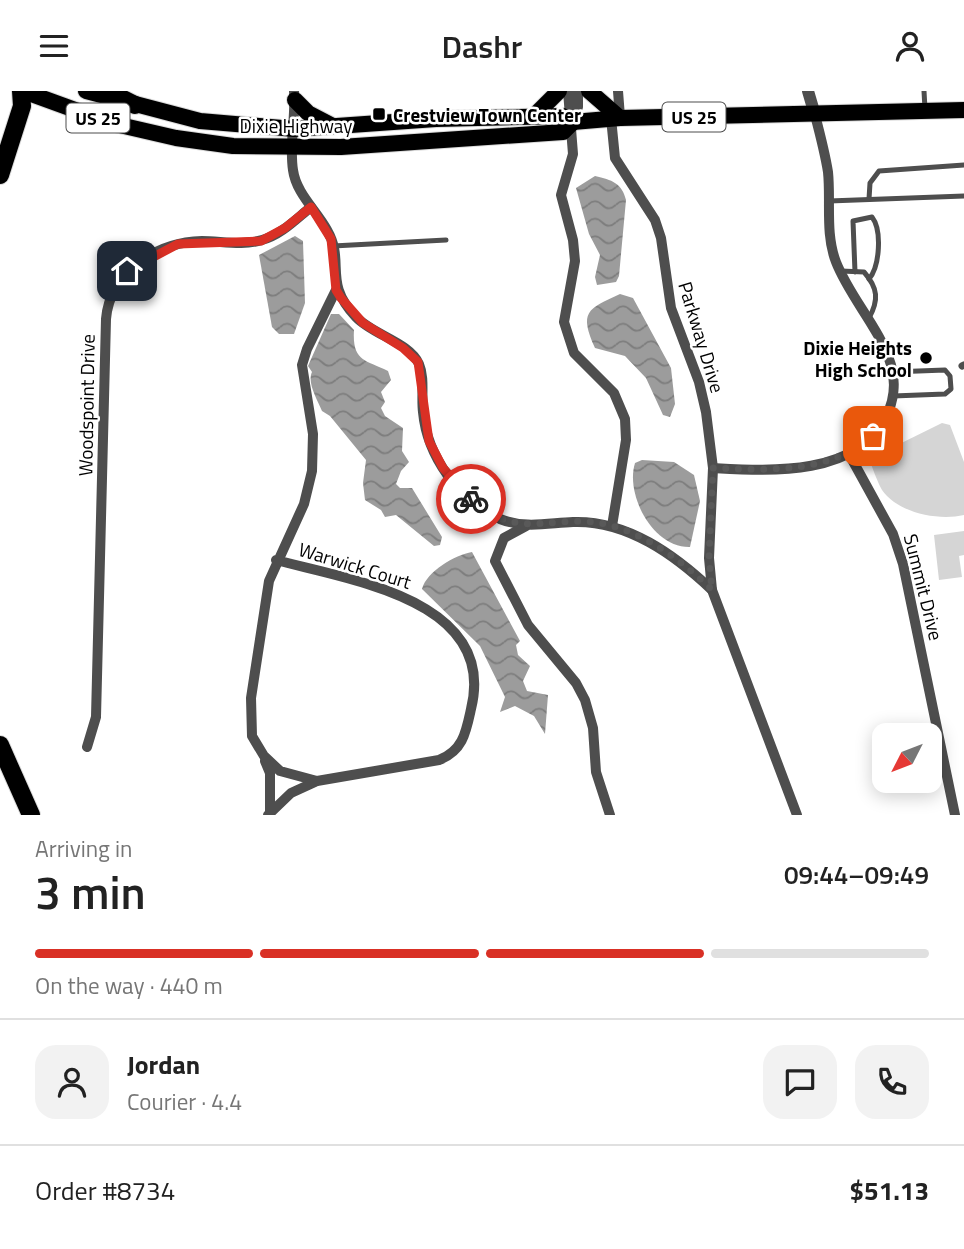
<!DOCTYPE html>
<html lang="en">
<head>
<meta charset="utf-8">
<style>
	body { margin:0; font-family:"Titillium Web",sans-serif; background:#f2f2f2; color:#222; height:100vh; display:flex; flex-direction:column; font-size:26px; white-space:nowrap }
	* { box-sizing:border-box; margin:0 }
	p { font-size:23px; color:#767676 }
	.icon { flex:none; width:38px; height:38px; fill:none; stroke:currentColor; stroke-width:2; stroke-linecap:round; stroke-linejoin:round }
	.map { position:relative; height:724px; overflow:hidden }
	.panel { display:flex; flex-direction:column; background:#fff; flex:1 }
	.panel>* { flex:none }
	.needle { width:46px; rotate:228deg }
	.controls { position:absolute; left:872px; top:632px; display:grid; gap:14px }
	.controls a { display:grid; place-items:center; width:70px; height:70px; border-radius:14px; background:#fff; box-shadow:0 4px 18px #0003; font-size:35px }
	.pin { position:absolute; display:grid; place-items:center; width:60px; height:60px; color:#fff; margin:-30px; border-radius:14px; box-shadow:0 4px 10px #0006 }
	.courier { position:absolute; display:grid; place-items:center; width:70px; height:70px; margin:-35px; border:5px solid #d93025; border-radius:50%; background:#fff; color:#222; box-shadow:0 2px 9px #0007 }
	.summary em { font-style:normal; font-weight:600 }
	.summary div { display:flex; flex-direction:column-reverse }
	.summary { display:flex; align-items:center; justify-content:space-between; height:119px; padding:0 35px }
	h1 { font-size:46px; font-weight:600; line-height:52px }
	.bar { display:grid; grid-template-columns:repeat(4,1fr); gap:10px 7px; align-content:center; height:84px; padding:0 35px }
	.bar i { height:9px; border-radius:5px; background:#e0e0e0 }
	.bar .selected { background:#d93025 }
	.bar p { grid-column:span 4 }
	.line { display:flex; align-items:center; gap:18px; padding:0 35px; border-top:2px solid #e0e0e0 }
	.line div { flex:1 }
	.round { display:grid; place-items:center; flex:none; width:74px; height:74px; border-radius:21px; background:#f2f2f2 }
	header { display:flex; justify-content:space-between; align-items:center; height:91px; padding:0 35px; background:#fff; font-size:32px; font-weight:600 }
	.map>svg:first-child { display:block }
	.pitch { fill:#d5d5d5 }
	.water { fill:url(#water-waves) }
	.lines { fill:none; stroke-linecap:round; stroke-linejoin:round }
	.primary-casing { stroke:#dbdbdb; stroke-width:18 }
	.motorway-casing { stroke:#dbdbdb; stroke-width:20 }
	.service { stroke:#4e4e4e; stroke-width:5 }
	.pedestrian { stroke:#4e4e4e; stroke-width:7 }
	.minor { stroke:#4e4e4e; stroke-width:10 }
	.tertiary { stroke:#4e4e4e; stroke-width:12 }
	.primary { stroke:#000; stroke-width:16 }
	.motorway { stroke:#000; stroke-width:18 }
	.done { stroke:#595959; stroke-width:7; stroke-dasharray:0 12.6 }
	.route { stroke:#d93025; stroke-width:9 }
	.poi-dot { fill:#000; stroke:#fff; stroke-width:2.5 }
	.labels { text-anchor:middle; dominant-baseline:central; stroke-width:5; stroke-linejoin:round; paint-order:stroke }
	.shield { fill:#fff; stroke:#4c4c4c; stroke-width:2 }
	.shield-label { font-size:18px; font-weight:bold; fill:#000 }
	.poi-label { font-size:19px; font-weight:bold; fill:#000; stroke:#fff; text-anchor:start }
	.street-label { font-size:19px; fill:#000; stroke:#fff }
</style>
</head>
<body>
<header><svg class="icon" aria-label="menu" viewBox="0 0 24 24"><path d="M4 6h16M4 12h16M4 18h16"/></svg>Dashr<svg class="icon" aria-label="person" viewBox="0 0 24 24"><circle cx="12" cy="8" r="4"/><path d="M4 21q1-7 8-7t8 7"/></svg></header>
<div class="map">
<svg width="964" height="724" viewBox="0 0 964 724">
	<defs>
		<pattern id="water-waves" width="16" height="10" patternUnits="userSpaceOnUse" patternTransform="scale(1.75)"><rect width="16" height="10" fill="#9c9c9c"/><path d="M0 5q4-4 8 0t8 0" fill="none" stroke="#7d7d7d"/></pattern>
	</defs>
	<rect width="100%" height="100%" fill="#fff"/>
	<g class="pitch">
		<path d="M942,332L950,334L964,371V424C938,430 898,422 882,399C877,390 873,378 869,368Z"/>
		<polygon points="964,440 964,464 959,465 962,486 939,489 934,444"/>
	</g>
	<g class="water">
		<path d="M595,85C612,89 622,92 626,109L619,185L616,191L597,194L595,186L600,164L589,143L576,97Z"/>
		<polygon points="295,145 303,150 305,212 294,243 279,243 272,236 259,164"/>
		<path d="M620,203L633,207L671,277L675,313L670,326L663,324L646,287L625,265L595,257C579,221 587,218 620,203Z"/>
		<path d="M331,223H339L354,239C352,270 365,269 388,280L391,289L381,301L385,311L381,317L385,325L403,337L402,360L409,371L401,380L396,393L400,397H412L442,446L440,454L434,455L396,424L385,426L381,419L365,409L363,392L366,369L330,325L322,320C317,308 307,292 312,281L308,275Z"/>
		<path d="M642,369L674,371L694,384L700,410L690,456C653,457 625,404 635,372Z"/>
		<path d="M472,461L520,550L516,554L518,564L530,575L523,590L527,600L548,604L545,643L534,625L515,615L500,621L505,606L480,555L422,498C427,480 455,464 472,461Z"/>
	</g>
	<g class="lines">
		<defs>
			<g id="primary">
				<polyline points="23,0 111,32 176,47 233,55 341,56 563,41 573,31"/>
				<polyline points="86,0 200,30 294,38 436,28 563,25 573,31 620,27 964,19"/>
				<polyline points="589,0 620,27"/>
				<polyline points="295,9 308,22 333,35"/>
				<polyline points="533,26 559,0"/>
			</g>
			<g id="motorway">
				<polyline points="107,0 135,14"/>
				<polyline points="0,84 22,15 21,0"/>
				<polyline points="0,654 31,724"/>
			</g>
		</defs>
		<use href="#primary" class="primary-casing"/>
		<use href="#motorway" class="motorway-casing"/>
		<g class="service">
			<polyline points="924,0 925,18"/>
			<polyline points="869,108 870,92 879,80 964,74"/>
			<polyline points="829,110 964,105"/>
			<polyline points="333,155 446,149"/>
			<path d="M841,180L864,181C878,197 879,209 869,227"/>
			<path d="M855,181L853,130L872,126C882,139 880,175 869,188"/>
			<polyline points="892,281 945,279 950,285 951,298 945,303 893,305"/>
		</g>
		<polyline class="pedestrian" points="962,275 964,274"/>
		<g class="minor">
			<path d="M294,0C296,27 289,53 293,79C296,102 316,119 327,139C346,172 322,190 356,226C373,244 409,251 419,273C425,287 421,306 423,321C427,365 459,410 500,428C525,438 548,432 573,431C627,429 675,464 712,499"/>
			<polyline points="568,0 573,63 561,104 573,149 575,170 564,231 574,262 614,302 625,328 626,349 612,435"/>
			<polyline points="618,0 620,26"/>
			<polyline points="611,27 615,67 655,129 661,147 671,217 699,291 706,321 713,377 709,467 712,499 797,724"/>
			<polyline points="573,31 578,16 578,0"/>
			<polyline points="849,363 893,443 903,473 955,724"/>
			<path d="M713,377C769,380 856,386 886,326C894,310 896,291 891,274C880,237 850,207 836,171C825,143 831,110 828,81C825,62 820,43 815,24"/>
			<polyline points="526,435 504,447 495,470 528,534 576,592 585,609 593,637 596,681 610,724"/>
			<path d="M276,469C350,489 498,509 471,618C466,641 463,660 439,669L317,690L280,680L264,665L252,645L251,607L269,490L304,413L312,380L313,343L302,274L307,258L336,199"/>
			<path d="M87,656L96,626L106,228C110,181 157,151 202,150C221,150 243,155 262,149C281,144 296,128 311,116"/>
			<polyline points="265,670 270,682 270,720"/>
			<polyline points="268,724 291,702 315,691"/>
		</g>
		<polyline class="tertiary" points="808,0 815,24"/>
		<use href="#primary" class="primary"/>
		<use href="#motorway" class="motorway"/>
	</g>
	<g class="lines">
		<path class="done" d="M471,408C519,453 557,420 609,434C648,444 683,471 712,499L709,467L713,377C768,379 829,383 873,345"/>
		<polyline class="route" points="127,180 178,153 261,150 285,137 311,116 331,148 336,199 341,207 363,232 403,257 418,271 429,350 443,377 471,408"/>
	</g>
	<g class="poi-dot">
		<rect x="372" y="16" width="14" height="14" rx="3.5"/>
		<circle cx="926" cy="267" r="7"/>
	</g>
	<g class="labels">
		<g class="shield">
			<rect x="662.5" y="11.5" width="63" height="29" rx="5"/>
			<rect x="66.5" y="12.5" width="63" height="29" rx="5"/>
		</g>
		<g class="shield-label">
			<text x="694" y="26">US 25</text>
			<text x="98" y="27">US 25</text>
		</g>
		<g class="poi-label">
			<text x="393" y="23">Crestview Town Center</text>
			<text x="912" y="256" text-anchor="end">Dixie Heights<tspan x="912" dy="22">High School</tspan></text>
		</g>
		<g class="street-label">
			<text x="296" y="34">Dixie Highway</text>
			<text transform="translate(702 246) rotate(73)">Parkway Drive</text>
			<text transform="translate(86 314) rotate(-89)">Woodspoint Drive</text>
			<text transform="translate(355 474) rotate(17)">Warwick Court</text>
			<text transform="translate(924 496) rotate(76)">Summit Drive</text>
		</g>
	</g>
</svg>
<div class="controls">
<a><svg class="needle" viewBox="-14 -14 28 28"><path d="M0-13l5 13h-10z" fill="#e53935"/><path d="M0 13l5-13h-10z" fill="#767676"/></svg></a>
</div>
<div class="pin" style="left:873px;top:345px;background:#ea580c"><svg class="icon" aria-label="bag" viewBox="0 0 24 24"><path d="M5 8h14l-1 12H6zM9 8a3 3 0 0 1 6 0"/></svg></div>
<div class="pin" style="left:127px;top:180px;background:#1f2937"><svg class="icon" aria-label="home" viewBox="0 0 24 24"><path d="M3 11l9-7 9 7M6 9v11h12V9"/></svg></div>
<div class="courier" style="left:471px;top:408px"><svg class="icon" aria-label="bike" viewBox="0 0 24 24"><circle cx="6" cy="16" r="4"/><circle cx="18" cy="16" r="4"/><path d="M6 16l4-8h5l3 8M10 8l3 8H6M13 5h3"/></svg></div>
</div>
<section class="panel">
<div class="summary"><div><h1>3 min</h1><p>Arriving in</p></div><em>09:44–09:49</em></div>
<div class="bar"><i class="selected"></i><i class="selected"></i><i class="selected"></i><i></i><p>On the way · 440 m</p></div>
<div class="line" style="height:126px"><a class="round"><svg class="icon" aria-label="person" viewBox="0 0 24 24"><circle cx="12" cy="8" r="4"/><path d="M4 21q1-7 8-7t8 7"/></svg></a><div><b>Jordan</b><p>Courier · 4.4</p></div><a class="round"><svg class="icon" aria-label="chat" viewBox="0 0 24 24"><path d="M4 5h16v11H9l-5 4z"/></svg></a><a class="round"><svg class="icon" aria-label="phone" viewBox="0 0 24 24"><path d="M5 4h4l2 5-3 2q2 4 5 5l2-3 5 2v4C11 20 4 13 5 4z"/></svg></a></div>
<div class="line" style="height:91px"><div>Order #8734</div><b>$51.13</b></div>
</section>
</body>
</html>
